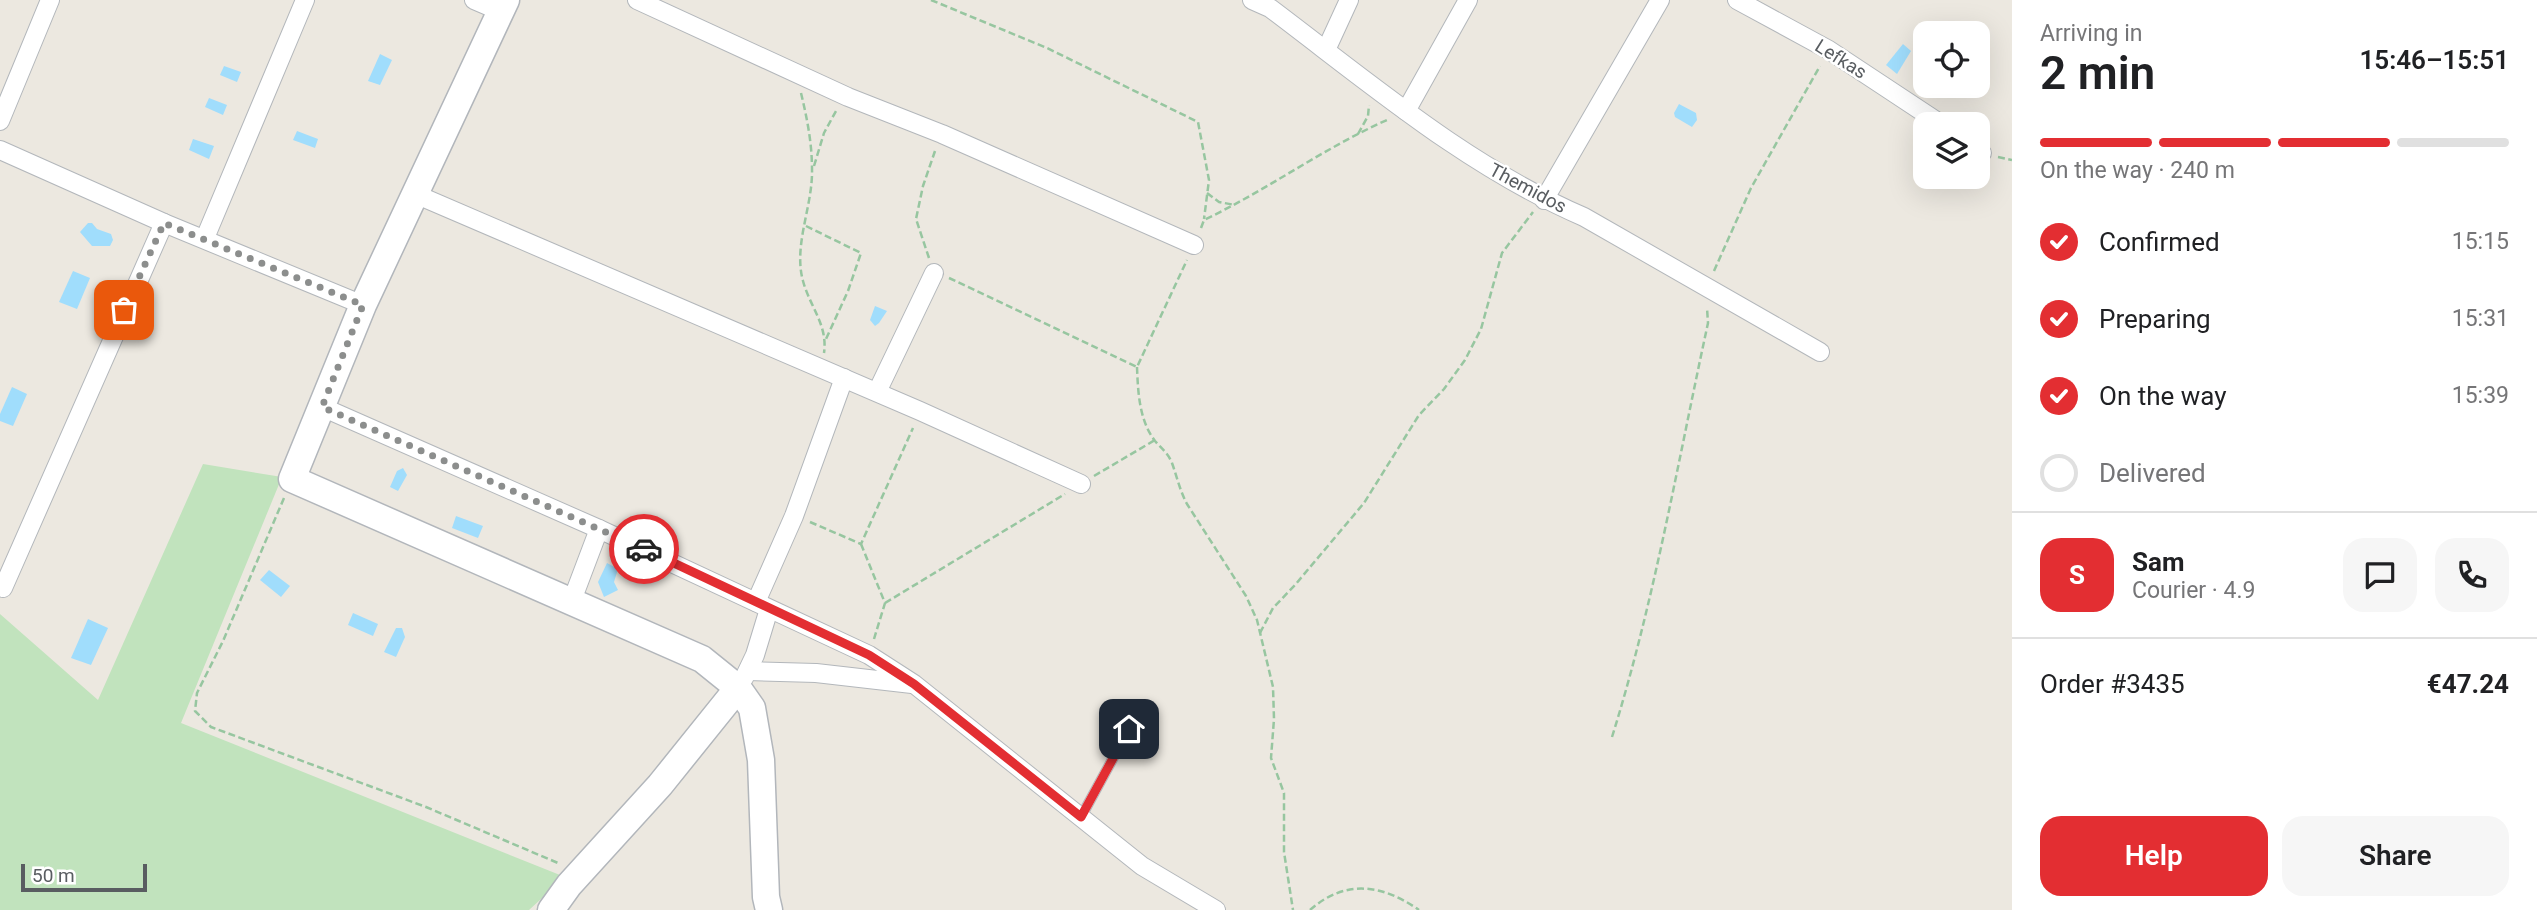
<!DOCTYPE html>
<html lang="en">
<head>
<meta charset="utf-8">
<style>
	body { margin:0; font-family:Roboto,sans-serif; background:#f6f6f6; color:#202124; height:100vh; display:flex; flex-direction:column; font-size:26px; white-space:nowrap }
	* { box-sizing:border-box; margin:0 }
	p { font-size:23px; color:#757577 }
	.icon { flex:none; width:38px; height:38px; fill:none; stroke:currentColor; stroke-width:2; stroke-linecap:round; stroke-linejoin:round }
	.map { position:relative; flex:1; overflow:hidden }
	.panel { display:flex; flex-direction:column; background:#fff; width:525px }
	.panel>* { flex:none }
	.fabs { position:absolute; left:1913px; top:21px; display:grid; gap:14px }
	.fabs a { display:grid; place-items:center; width:77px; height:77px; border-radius:14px; background:#fff; box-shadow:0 7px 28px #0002; font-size:35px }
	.scale { position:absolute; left:21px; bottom:18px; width:126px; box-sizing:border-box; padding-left:7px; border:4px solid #595d61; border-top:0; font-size:19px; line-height:24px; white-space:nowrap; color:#595d61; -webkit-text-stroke:5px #fff; paint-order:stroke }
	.pin { position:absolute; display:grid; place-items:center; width:60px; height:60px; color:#fff; margin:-30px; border-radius:14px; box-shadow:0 4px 10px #0006 }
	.courier { position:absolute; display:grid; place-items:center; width:70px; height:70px; margin:-35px; border:5px solid #e32e32; border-radius:50%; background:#fff; color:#222; box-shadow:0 2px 9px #0007 }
	.overview em { font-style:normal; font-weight:600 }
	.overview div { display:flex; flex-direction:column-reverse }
	.overview { display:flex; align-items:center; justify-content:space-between; height:119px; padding:0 28px }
	h1 { font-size:46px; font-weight:600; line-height:52px }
	.bar { display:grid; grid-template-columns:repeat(4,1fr); gap:10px 7px; align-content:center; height:84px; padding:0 28px }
	.bar i { height:9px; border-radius:5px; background:#e0e0e0 }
	.bar .active { background:#e32e32 }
	.bar p { grid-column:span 4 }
	.line { display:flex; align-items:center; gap:18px; padding:0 28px; border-top:2px solid #e0e0e0 }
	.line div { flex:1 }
	.round { display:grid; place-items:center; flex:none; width:74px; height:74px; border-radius:21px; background:#f6f6f6 }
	ol { padding:0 28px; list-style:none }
	li { display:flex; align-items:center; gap:21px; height:77px }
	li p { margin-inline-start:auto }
	li .icon { padding:7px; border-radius:50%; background:#e32e32; color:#fff; stroke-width:4 }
	li:last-child { color:#757577 }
	li i { width:38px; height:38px; border:4px solid #e0e0e0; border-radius:50% }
	.primary-button { display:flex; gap:14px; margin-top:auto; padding:14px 28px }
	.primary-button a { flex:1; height:80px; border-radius:21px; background:#e32e32; color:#fff; font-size:28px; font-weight:600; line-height:80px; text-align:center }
	.primary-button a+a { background:#f6f6f6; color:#202124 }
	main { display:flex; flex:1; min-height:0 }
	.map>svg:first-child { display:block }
	.green { fill:#c1e3bd }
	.water { fill:#a0ddfc }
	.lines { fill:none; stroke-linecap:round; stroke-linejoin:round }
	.lane-casing { stroke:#b3b7bb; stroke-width:11 }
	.street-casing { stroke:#b3b7bb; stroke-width:20 }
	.secondary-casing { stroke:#b2b6bb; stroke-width:29 }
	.path { stroke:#97c6a0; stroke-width:2.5; stroke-dasharray:7 3.5; stroke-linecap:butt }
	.lane { stroke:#fff; stroke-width:9 }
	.street { stroke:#fff; stroke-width:18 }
	.secondary { stroke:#fff; stroke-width:26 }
	.done { stroke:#8c8e8d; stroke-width:7; stroke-dasharray:0 12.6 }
	.route { stroke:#e32e32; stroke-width:9 }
	.labels { text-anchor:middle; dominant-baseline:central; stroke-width:5; stroke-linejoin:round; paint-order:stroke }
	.street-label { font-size:19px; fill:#595d61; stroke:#fff }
</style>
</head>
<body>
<main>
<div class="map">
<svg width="2012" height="910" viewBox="0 0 2012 910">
	<rect width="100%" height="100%" fill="#ece8e0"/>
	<polygon class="green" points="203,464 282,477 181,723 565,877 529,910 0,910 0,614 98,700"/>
	<g class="water">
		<polygon points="1903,44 1911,51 1897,74 1886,65"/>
		<polygon points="380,54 392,60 380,85 368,81"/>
		<polygon points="224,66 241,72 237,82 220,75"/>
		<polygon points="209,98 227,105 223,115 205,107"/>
		<polygon points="1679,104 1696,113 1697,120 1692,127 1675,117 1674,113"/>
		<polygon points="297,131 318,139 315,148 293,140"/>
		<polygon points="193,139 214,146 209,159 189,150"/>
		<polygon points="88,223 92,223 97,229 111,234 113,240 110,246 92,246 80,232"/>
		<polygon points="73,271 90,278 77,309 59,302"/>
		<polygon points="875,306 887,311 879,323 875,326 870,320"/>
		<polygon points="12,387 27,394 13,426 0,421 0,414"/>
		<polygon points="403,468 407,475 398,491 390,487 397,471"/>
		<polygon points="456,516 483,526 478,538 452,528"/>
		<polygon points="607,563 618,569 614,582 618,590 604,597 598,582"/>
		<polygon points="269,570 290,586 281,597 260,580"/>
		<polygon points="353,613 378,624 373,636 348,625"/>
		<polygon points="88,619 108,628 91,665 71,658"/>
		<polygon points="396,628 402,628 405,637 396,657 384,652"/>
	</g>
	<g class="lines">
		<defs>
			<polyline id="lane" points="1081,817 1141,707"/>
			<g id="street">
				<polyline points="474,0 502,12"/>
				<polyline points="637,0 848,97 942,134 1194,245"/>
				<path d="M1252,0L1270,8C1371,84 1468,167 1584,217L1820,352"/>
				<polyline points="1737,0 1829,50 1941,124"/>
				<polyline points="1326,50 1349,0"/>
				<polyline points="1406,111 1468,0"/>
				<polyline points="0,121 50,0"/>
				<polyline points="1978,149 1982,153"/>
				<polyline points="0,150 164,223 363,305"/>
				<polyline points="415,194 920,411 1081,484"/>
				<polyline points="1544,200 1660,0"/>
				<polyline points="205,238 305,0"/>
				<polyline points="877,392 934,273"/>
				<polyline points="322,407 599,529 869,655 914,684 1142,866 1216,910"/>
				<polyline points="3,588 164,223"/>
				<polyline points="756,602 794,516 844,378"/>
				<polyline points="571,603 599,529"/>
				<polyline points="748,671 816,673 912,684"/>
				<polyline points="744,678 755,655 769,609"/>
			</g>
			<g id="secondary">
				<polyline points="506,0 363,305 292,479 702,659 738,688 660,785 569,885 551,910"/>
				<polyline points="738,688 752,708 761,760 766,897 769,910"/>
			</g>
		</defs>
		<use href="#lane" class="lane-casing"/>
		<use href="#street" class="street-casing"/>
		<use href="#secondary" class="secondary-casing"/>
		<g class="path">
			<polyline points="931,0 1047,48 1198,122 1209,180 1204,219"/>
			<path d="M801,93C807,118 812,143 812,169C813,206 793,245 803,281C810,307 828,325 824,353"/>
			<polyline points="1358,134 1368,116 1369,105"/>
			<polyline points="1998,157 2012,160"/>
			<polyline points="814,166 824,133 836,111"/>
			<polyline points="1207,193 1219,202 1235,205"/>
			<polyline points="806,226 861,253 848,291 826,339"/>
			<path d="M1201,228L1204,220C1267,190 1324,148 1387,120"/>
			<polyline points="929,258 916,219 923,186 935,151"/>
			<polyline points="1714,271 1751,188 1820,66"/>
			<polyline points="949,278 1137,367 1187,260"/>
			<path d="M1137,367C1138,392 1139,420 1155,441C1161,448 1168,453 1172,463C1177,477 1180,491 1187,504L1246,596L1257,620L1273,687L1274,719L1271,758L1284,793V852L1293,910"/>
			<polyline points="1094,476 1155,440"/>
			<polyline points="284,498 223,641 197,693 195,711 211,727 426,807 558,863"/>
			<polyline points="810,522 861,544 913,428"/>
			<polyline points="861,544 885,603 874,639"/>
			<polyline points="885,603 1065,494"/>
			<polyline points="1260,633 1273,608 1295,585 1364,503 1419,415 1444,389 1465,360 1481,329 1502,253 1533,212"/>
			<path d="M1612,737C1654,603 1678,461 1708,323L1707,308"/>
			<path d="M1310,910C1345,879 1382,884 1419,910"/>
		</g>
		<use href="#lane" class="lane"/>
		<use href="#street" class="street"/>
		<use href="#secondary" class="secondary"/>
	</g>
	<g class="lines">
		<polyline class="done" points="124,310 164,223 363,305 322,407 644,549"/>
		<polyline class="route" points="644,549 869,655 914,684 1081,817 1129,729"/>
	</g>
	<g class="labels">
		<g class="street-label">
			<text transform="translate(1841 59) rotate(32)">Lefkas</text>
			<text transform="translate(1528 188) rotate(28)">Themidos</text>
		</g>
	</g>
</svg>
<div class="fabs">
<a><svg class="icon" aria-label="locate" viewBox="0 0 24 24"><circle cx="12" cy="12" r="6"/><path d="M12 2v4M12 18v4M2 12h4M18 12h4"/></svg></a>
<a><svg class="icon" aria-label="layers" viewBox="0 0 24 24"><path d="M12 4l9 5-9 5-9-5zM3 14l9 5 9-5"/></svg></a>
</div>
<div class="scale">50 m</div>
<div class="pin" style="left:124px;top:310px;background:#ea580c"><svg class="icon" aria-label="bag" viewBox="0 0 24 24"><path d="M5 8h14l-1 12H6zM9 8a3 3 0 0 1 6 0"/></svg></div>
<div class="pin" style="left:1129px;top:729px;background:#1f2937"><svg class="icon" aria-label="home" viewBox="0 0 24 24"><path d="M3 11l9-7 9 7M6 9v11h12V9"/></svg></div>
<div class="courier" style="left:644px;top:549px"><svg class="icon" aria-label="car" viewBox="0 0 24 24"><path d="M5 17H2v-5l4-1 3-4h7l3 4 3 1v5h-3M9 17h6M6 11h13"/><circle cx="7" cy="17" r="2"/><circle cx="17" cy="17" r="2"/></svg></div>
</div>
<section class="panel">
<div class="overview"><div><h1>2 min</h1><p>Arriving in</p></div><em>15:46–15:51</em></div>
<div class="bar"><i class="active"></i><i class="active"></i><i class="active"></i><i></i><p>On the way · 240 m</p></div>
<ol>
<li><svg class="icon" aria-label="check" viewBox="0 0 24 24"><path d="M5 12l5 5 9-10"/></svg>Confirmed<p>15:15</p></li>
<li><svg class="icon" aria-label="check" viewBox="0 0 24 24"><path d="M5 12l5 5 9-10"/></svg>Preparing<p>15:31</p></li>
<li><svg class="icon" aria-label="check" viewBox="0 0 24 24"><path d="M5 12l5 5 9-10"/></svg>On the way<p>15:39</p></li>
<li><i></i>Delivered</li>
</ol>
<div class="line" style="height:126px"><b class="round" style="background:#e32e32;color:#fff">S</b><div><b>Sam</b><p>Courier · 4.9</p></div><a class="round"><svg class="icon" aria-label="chat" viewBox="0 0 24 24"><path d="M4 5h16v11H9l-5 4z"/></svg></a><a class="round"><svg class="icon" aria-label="phone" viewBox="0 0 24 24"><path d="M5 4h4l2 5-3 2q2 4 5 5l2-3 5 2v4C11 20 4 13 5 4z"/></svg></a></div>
<div class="line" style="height:91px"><div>Order #3435</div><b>€47.24</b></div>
<div class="primary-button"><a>Help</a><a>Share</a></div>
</section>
</main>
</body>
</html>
